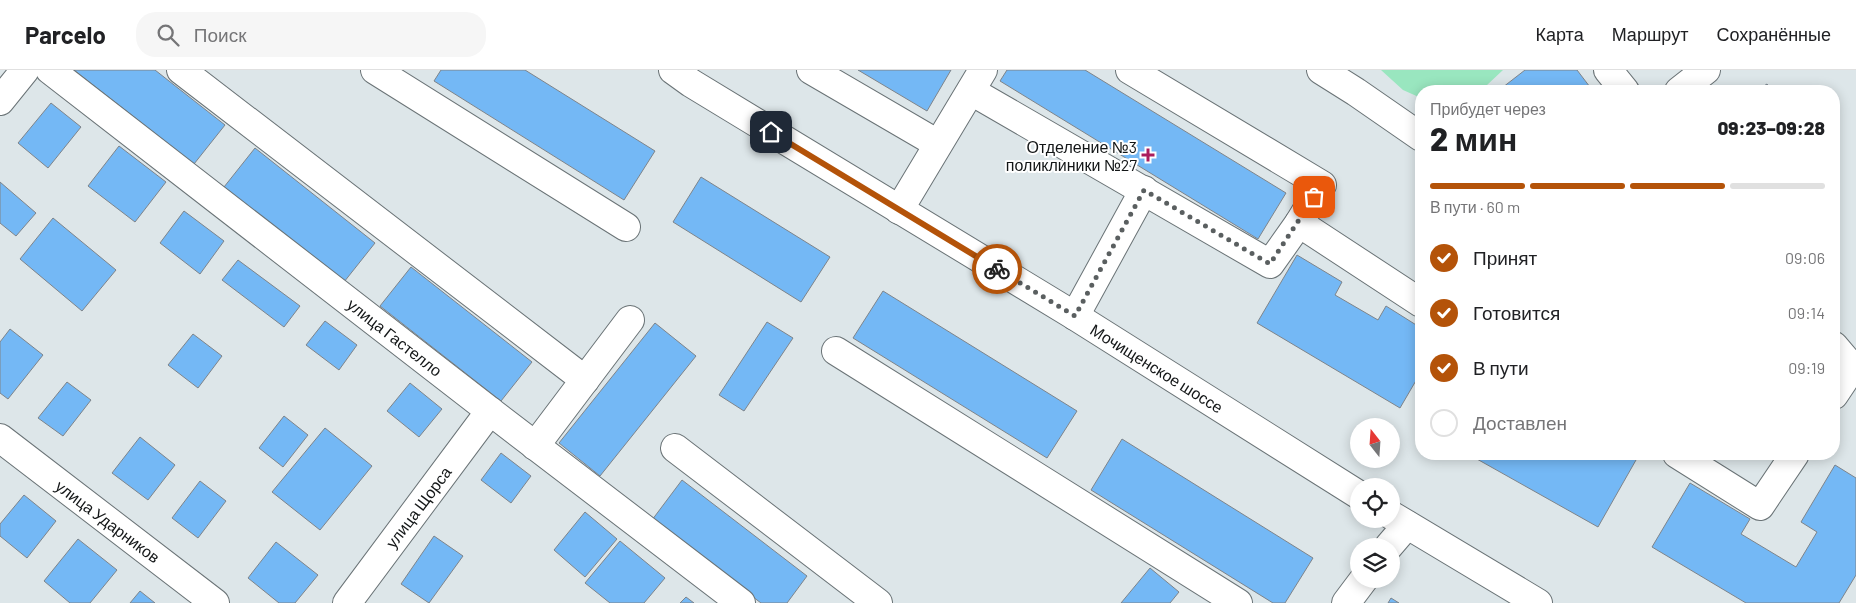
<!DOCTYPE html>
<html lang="ru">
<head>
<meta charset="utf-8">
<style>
	body { margin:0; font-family:Barlow,sans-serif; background:#f6f6f6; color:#202124; height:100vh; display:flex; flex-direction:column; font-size:19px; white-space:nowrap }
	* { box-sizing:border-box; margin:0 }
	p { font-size:16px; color:#757577 }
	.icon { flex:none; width:28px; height:28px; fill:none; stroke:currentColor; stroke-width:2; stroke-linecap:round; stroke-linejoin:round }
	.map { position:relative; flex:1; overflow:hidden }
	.drawer { position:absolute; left:1415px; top:15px; width:425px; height:375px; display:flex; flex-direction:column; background:#fff; border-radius:20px; box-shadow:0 2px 12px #0003 }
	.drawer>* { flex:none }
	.needle { width:32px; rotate:343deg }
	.controls { position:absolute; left:1350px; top:348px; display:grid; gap:10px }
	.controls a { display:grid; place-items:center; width:50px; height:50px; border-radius:50%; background:#fff; box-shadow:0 2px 12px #0003; font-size:25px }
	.pin { position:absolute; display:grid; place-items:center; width:42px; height:42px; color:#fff; margin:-21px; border-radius:10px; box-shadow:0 2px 8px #0006 }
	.courier { position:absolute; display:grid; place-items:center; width:50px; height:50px; margin:-25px; border:4px solid #b45309; border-radius:50%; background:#fff; color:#222; box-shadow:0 1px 6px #0007 }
	.head em { font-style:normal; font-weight:800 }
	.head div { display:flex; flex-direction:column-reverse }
	.head { display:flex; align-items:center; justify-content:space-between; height:85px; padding:0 15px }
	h1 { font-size:32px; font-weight:800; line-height:38px }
	.bar { display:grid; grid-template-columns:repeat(4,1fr); gap:8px 5px; align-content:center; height:60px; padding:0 15px }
	.bar i { height:6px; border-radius:4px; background:#e0e0e0 }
	.bar .active { background:#b45309 }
	.bar p { grid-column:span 4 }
	ol { padding:0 15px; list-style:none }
	li { display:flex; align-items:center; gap:15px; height:55px }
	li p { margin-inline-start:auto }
	li .icon { padding:5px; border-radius:50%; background:#b45309; color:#fff; stroke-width:4 }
	li:last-child { color:#757577 }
	li i { width:28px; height:28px; border:2px solid #e0e0e0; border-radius:50% }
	header { display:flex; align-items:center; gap:30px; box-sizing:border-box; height:70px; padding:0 25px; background:#fff; border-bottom:1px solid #e0e0e0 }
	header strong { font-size:24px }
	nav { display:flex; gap:28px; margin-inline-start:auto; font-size:18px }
	.search { width:350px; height:45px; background:#f6f6f6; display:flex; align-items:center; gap:12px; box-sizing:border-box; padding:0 18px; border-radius:20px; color:#757577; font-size:19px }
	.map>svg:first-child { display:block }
	.green { fill:#99e6bf }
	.building { fill:#74b8f5; stroke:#7e848a }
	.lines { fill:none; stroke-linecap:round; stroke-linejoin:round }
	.minor-casing { stroke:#6a7376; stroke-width:30 }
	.major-casing { stroke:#6a7376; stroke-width:30 }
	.minor { stroke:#fff; stroke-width:28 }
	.major { stroke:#fff; stroke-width:28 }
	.done { stroke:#5a5f60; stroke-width:5; stroke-dasharray:0 9 }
	.route { stroke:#b45309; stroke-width:6 }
	.poi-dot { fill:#aa1d5c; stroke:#fff; stroke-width:2 }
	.labels { text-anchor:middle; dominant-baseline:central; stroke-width:4; stroke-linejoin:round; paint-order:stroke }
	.poi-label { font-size:16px; fill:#131617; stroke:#fff; text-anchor:end }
	.street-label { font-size:16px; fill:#131617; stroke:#fff }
</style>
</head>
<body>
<header>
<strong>Parcelo</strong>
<div class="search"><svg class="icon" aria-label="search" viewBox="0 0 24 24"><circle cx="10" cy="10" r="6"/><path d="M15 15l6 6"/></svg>Поиск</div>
<nav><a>Карта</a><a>Маршрут</a><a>Сохранённые</a></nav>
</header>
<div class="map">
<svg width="1856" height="533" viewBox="0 0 1856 533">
	<rect width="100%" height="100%" fill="#dde6e9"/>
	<polygon class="green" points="1381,0 1503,0 1487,15 1486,21 1421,21 1421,28 1403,20"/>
	<g class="building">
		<polygon points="74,0 155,0 225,55 194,94"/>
		<polygon points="441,0 525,0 655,81 624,130 434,11"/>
		<polygon points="858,0 951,0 927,41"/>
		<polygon points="1007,0 1085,0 1286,123 1258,169 1000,11"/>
		<polygon points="1525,0 1577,0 1593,21 1498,21"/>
		<polygon points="1767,14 1772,21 1756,21"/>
		<polygon points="51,33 81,57 48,98 18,73"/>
		<polygon points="119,76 166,112 135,152 88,116"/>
		<polygon points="255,78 375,173 344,212 224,117"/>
		<polygon points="701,107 830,187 801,232 673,152"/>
		<polygon points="0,112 36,143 16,166 0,153"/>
		<polygon points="184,141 224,171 200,204 160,173"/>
		<polygon points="53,148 116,200 82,241 20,189"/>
		<polygon points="1297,185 1342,212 1335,225 1378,250 1386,236 1421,258 1421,302 1400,338 1257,253"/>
		<polygon points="238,190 300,236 284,257 222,210"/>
		<polygon points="411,197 532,292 501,331 380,236"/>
		<polygon points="883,221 1077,341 1047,388 853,268"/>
		<polygon points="325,251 357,275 339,300 306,275"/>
		<polygon points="767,252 793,268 744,341 719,325"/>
		<polygon points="655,253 696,286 600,406 559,373"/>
		<polygon points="10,259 43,285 8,329 0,323 0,272"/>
		<polygon points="193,264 222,286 198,318 168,295"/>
		<polygon points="67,312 91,330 63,366 38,348"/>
		<polygon points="410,313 442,339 419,367 387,341"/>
		<polygon points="284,346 308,365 283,397 259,378"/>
		<polygon points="325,358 372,396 320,460 272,422"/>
		<polygon points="140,367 175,395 148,430 112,403"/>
		<polygon points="1122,369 1313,488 1285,533 1273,533 1091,420"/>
		<polygon points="501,383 531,406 511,433 481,410"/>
		<polygon points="1468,384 1626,384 1636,390 1598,457"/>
		<polygon points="1835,395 1856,408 1856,505 1839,533 1746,533 1652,477 1690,413 1750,449 1741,464 1796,497 1817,462 1801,452"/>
		<polygon points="682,410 807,506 787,533 761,533 652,450"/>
		<polygon points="200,411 226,431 198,468 172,448"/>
		<polygon points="24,425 56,451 27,488 0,466 0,454"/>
		<polygon points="585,442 617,469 585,507 554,480"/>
		<polygon points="434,466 463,486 429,533 401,514"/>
		<polygon points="78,469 117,500 90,533 70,533 44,511"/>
		<polygon points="620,471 665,508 644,533 610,533 585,513"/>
		<polygon points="276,472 318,505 295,533 279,533 248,508"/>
		<polygon points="1150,498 1179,522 1170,533 1121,533"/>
		<polygon points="140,521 155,533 130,533"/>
		<polygon points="686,527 694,533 680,533"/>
		<polygon points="1391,528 1399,533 1388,533"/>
	</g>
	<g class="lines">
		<defs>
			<g id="minor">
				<polyline points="50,0 490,341 741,533"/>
				<polyline points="181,0 585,310"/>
				<polyline points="375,0 626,157"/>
				<polyline points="811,0 938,74"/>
				<polyline points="1321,0 1356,22 1421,67"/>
				<polyline points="1608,0 1625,21"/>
				<polyline points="971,21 1270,194 1299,153 1322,115 1130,0"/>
				<polyline points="1679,21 1706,0"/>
				<polyline points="0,31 25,0"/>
				<polyline points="899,140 983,0"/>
				<polyline points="1299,153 1421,233"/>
				<polyline points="1075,246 1144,120"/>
				<polyline points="1834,276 1856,302"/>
				<polyline points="836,281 1238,533"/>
				<polyline points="1834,325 1852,298 1856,295"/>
				<polyline points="0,368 215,533"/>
				<polyline points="535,376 630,250"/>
				<polyline points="675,378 878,533"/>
				<polyline points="1677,384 1760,436 1795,384"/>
				<polyline points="1389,476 1407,455"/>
				<polyline points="347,533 490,341"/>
				<polyline points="1346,533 1364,509"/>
			</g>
			<g id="major">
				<polyline points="673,0 691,13 1075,246 1359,425"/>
				<polyline points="1391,445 1538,533"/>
			</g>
		</defs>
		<use href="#minor" class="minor-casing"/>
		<use href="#major" class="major-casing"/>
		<use href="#minor" class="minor"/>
		<use href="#major" class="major"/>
	</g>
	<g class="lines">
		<polyline class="done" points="997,199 1075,246 1144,120 1270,194 1314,127"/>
		<polyline class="route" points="771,62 997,199"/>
	</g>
	<path class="poi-dot" d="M1145.5 77.5h5v5h5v5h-5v5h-5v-5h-5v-5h5z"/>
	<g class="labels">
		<g class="poi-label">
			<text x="1137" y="76">Отделение №3<tspan x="1137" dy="18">поликлиники №27</tspan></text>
		</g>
		<g class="street-label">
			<text transform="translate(395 267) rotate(38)">улица Гастелло</text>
			<text transform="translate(1157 298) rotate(32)">Мочищенское шоссе</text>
			<text transform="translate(418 437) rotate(-53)">улица Щорса</text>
			<text transform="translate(108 451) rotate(37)">улица Ударников</text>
		</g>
	</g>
</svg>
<div class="controls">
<a><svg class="needle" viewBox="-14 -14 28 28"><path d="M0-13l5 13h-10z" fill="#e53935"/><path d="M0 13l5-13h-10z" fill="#757577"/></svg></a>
<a><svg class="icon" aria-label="locate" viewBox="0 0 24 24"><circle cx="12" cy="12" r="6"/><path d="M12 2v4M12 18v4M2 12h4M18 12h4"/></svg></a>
<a><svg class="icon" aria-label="layers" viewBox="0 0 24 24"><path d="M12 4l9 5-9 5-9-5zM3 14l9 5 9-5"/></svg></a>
</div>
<div class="pin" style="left:1314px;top:127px;background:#ea580c"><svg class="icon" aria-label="bag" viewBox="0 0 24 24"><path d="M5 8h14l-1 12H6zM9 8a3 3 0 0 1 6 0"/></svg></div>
<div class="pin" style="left:771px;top:62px;background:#1f2937"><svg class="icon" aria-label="home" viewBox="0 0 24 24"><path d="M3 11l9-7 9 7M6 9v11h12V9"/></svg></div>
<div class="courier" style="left:997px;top:199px"><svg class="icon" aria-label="bike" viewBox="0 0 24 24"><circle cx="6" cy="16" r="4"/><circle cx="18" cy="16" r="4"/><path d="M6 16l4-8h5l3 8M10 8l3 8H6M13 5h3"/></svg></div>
<section class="drawer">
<div class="head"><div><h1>2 мин</h1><p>Прибудет через</p></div><em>09:23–09:28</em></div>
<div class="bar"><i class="active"></i><i class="active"></i><i class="active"></i><i></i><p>В пути · 60 m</p></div>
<ol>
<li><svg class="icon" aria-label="check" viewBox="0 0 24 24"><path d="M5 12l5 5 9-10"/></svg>Принят<p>09:06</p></li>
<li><svg class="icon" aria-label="check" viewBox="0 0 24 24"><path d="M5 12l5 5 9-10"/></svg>Готовится<p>09:14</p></li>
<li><svg class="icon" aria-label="check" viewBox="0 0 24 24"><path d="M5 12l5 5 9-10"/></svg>В пути<p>09:19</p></li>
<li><i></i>Доставлен</li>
</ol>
</section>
</div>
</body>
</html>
